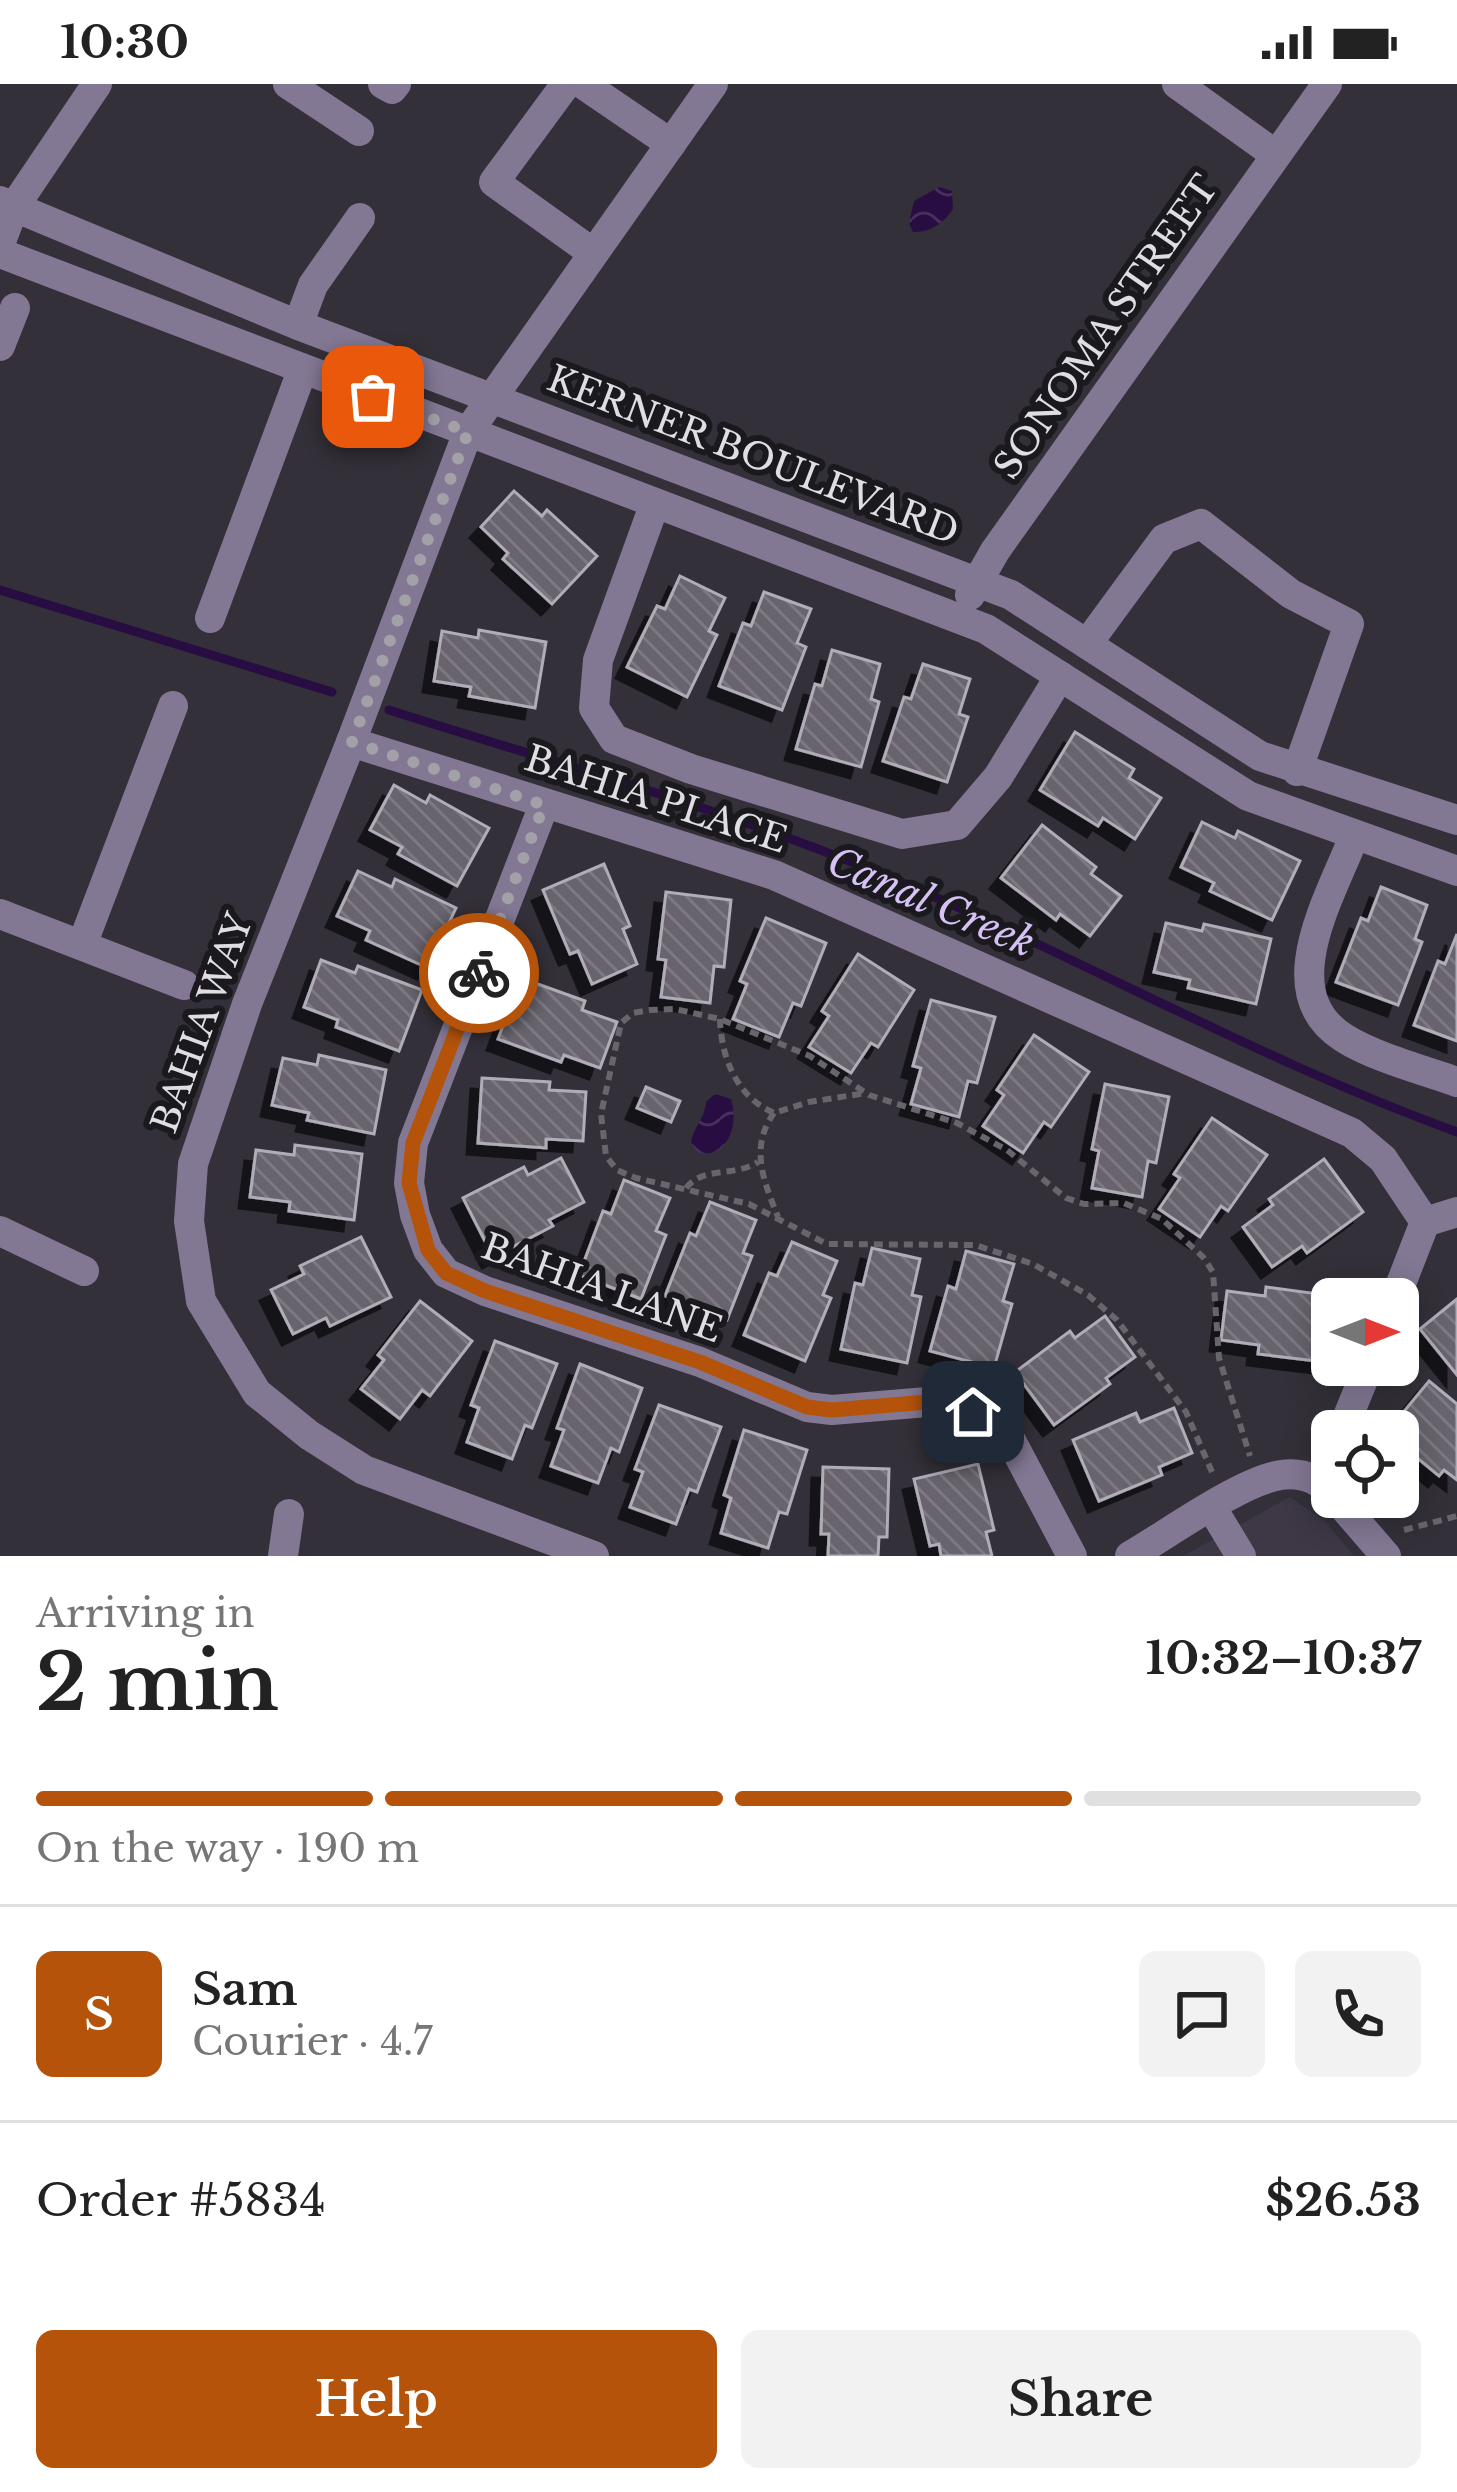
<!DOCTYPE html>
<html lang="en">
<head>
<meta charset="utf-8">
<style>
	body { margin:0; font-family:"Libre Baskerville",serif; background:#f2f2f2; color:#222; height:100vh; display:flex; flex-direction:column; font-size:45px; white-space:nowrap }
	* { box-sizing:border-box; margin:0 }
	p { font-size:39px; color:#767676 }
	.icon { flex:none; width:66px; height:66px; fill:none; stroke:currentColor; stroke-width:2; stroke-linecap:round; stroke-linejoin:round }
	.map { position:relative; height:1472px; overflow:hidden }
	.details { display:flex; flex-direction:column; background:#fff; flex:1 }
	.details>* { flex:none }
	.needle { width:78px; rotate:90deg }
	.controls { position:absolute; left:1311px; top:1194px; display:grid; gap:24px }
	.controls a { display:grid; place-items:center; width:108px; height:108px; border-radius:18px; background:#fff; box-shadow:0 6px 30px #0003; font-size:60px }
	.pin { position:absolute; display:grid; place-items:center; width:102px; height:102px; color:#fff; margin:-51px; border-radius:24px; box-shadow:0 6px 18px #0006 }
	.courier { position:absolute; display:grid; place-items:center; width:120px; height:120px; margin:-60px; border:9px solid #b45309; border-radius:50%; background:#fff; color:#222; box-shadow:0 3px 15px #0007 }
	.head em { font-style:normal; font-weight:700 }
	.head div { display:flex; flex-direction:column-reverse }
	.head { display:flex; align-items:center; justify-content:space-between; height:204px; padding:0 36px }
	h1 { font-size:78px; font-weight:700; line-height:90px }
	.bar { display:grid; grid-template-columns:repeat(4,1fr); gap:18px 12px; align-content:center; height:144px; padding:0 36px }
	.bar i { height:15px; border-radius:9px; background:#e0e0e0 }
	.bar .active { background:#b45309 }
	.bar p { grid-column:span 4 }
	.line { display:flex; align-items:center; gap:30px; padding:0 36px; border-top:3px solid #e0e0e0 }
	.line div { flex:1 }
	.round { display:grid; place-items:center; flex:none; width:126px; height:126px; border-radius:18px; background:#f2f2f2 }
	.button { display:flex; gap:24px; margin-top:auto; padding:24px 36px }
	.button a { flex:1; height:138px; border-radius:18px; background:#b45309; color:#fff; font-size:48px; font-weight:700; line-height:138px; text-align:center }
	.button a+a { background:#f2f2f2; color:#222 }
	.status { display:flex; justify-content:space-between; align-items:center; height:84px; padding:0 60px; background:#fff; direction:ltr }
	.status svg { height:33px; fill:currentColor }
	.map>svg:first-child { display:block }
	.built { fill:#3d3746 }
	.water { fill:url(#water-waves) }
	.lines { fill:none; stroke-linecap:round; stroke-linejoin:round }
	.stream { stroke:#280d42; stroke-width:9 }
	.building { fill:url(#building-back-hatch); stroke:#b1adb8; stroke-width:3; filter:url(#shadow) }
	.path { stroke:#68656d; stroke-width:6; stroke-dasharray:9 6; stroke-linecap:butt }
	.minor { stroke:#837894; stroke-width:30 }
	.done { stroke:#a3a1a8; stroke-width:12; stroke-dasharray:0 21.6 }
	.route { stroke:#b45309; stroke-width:15 }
	.labels { text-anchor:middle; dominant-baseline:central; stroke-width:12; stroke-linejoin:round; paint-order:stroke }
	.street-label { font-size:36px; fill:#e0dee4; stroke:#1a191d }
	.water-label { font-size:39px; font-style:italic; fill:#d6c1f5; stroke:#1a191d }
</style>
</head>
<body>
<div class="status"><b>10:30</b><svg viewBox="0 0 49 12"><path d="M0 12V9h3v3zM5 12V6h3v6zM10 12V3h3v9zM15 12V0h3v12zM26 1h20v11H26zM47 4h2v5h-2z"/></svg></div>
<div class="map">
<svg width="1457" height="1472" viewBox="0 0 1457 1472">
	<defs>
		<pattern id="water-waves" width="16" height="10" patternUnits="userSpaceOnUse" patternTransform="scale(3)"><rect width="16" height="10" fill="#280d42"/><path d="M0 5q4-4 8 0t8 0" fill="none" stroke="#47305d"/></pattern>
		<pattern id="building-back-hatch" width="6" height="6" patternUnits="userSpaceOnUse" patternTransform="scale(3)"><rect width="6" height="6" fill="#67636d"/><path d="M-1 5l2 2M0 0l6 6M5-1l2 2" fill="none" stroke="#7c7982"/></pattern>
		<filter id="shadow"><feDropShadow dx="-11" dy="11" stdDeviation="0" flood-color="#0009"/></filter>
	</defs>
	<rect width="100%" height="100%" fill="#333039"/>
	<polygon class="built" points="1290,1413 1326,1438 1354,1472 1183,1472"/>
	<g class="water">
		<path d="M939,103L952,107L953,125C944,139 930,149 913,148L909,139L914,117Z"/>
		<path d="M715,1010L731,1015C739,1039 729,1075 698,1069L691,1059C693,1043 705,1035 706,1018Z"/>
	</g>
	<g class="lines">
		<g class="stream">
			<polyline points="0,506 332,608"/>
			<path d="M389,626C551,678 716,722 874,787C1071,868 1256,975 1457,1048"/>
		</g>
	</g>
	<g class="building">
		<polygon points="514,407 542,432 547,426 597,472 552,520 503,475 508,469 481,443"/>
		<polygon points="680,492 725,514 709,547 717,551 687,613 627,583 657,522 665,525"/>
		<polygon points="764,508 811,525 797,559 806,563 782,626 719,602 743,539 751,542"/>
		<polygon points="479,546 546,558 535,624 469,612 471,603 434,597 442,547 478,554"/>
		<polygon points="832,566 880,580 871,615 879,618 861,683 796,665 815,600 822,602"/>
		<polygon points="923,580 970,595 959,630 968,633 947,698 883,677 904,613 911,615"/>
		<polygon points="1075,648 1134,685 1129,694 1161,714 1135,755 1103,734 1098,742 1040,706"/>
		<polygon points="394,701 426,719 430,711 489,744 457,802 398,770 402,763 370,746"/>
		<polygon points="1202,738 1235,754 1238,747 1300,777 1272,836 1210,807 1214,799 1181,783"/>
		<polygon points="1042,741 1096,783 1091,790 1121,812 1090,852 1060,830 1056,836 1001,794"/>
		<polygon points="604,780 630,842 623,845 637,880 592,900 578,867 570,870 543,806"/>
		<polygon points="358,787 392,803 395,795 456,824 428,884 366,856 370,847 337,832"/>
		<polygon points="1381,803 1427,821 1415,855 1422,858 1398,921 1336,898 1361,834 1368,837"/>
		<polygon points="666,808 731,816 724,883 714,882 710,919 661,913 666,876 658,875"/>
		<polygon points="766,834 826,859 801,922 793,919 779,953 733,935 747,900 740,897"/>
		<polygon points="1166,839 1202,847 1204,840 1271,855 1256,920 1188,904 1190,896 1154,888"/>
		<polygon points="1457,850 1457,957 1414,941 1438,877 1445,880"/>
		<polygon points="858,870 914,906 878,963 871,959 851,989 809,963 829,932 822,927"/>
		<polygon points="321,876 355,889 358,882 422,906 399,967 336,943 338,936 304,923"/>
		<polygon points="521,894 585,917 582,926 617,938 600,984 564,971 561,978 498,955"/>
		<polygon points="931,916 995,933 977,999 968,997 959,1033 911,1020 921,984 913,982"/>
		<polygon points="1034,951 1089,988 1051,1043 1044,1038 1023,1069 983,1042 1004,1011 997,1006"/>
		<polygon points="319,971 386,986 374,1050 307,1036 309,1029 272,1021 283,974 317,981"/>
		<polygon points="482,994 550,998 549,1006 586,1008 583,1057 546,1055 546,1064 478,1059"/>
		<polygon points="1105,1000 1169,1013 1156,1079 1148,1077 1142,1113 1092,1104 1099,1067 1092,1065"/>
		<polygon points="646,1003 680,1017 671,1038 637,1024"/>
		<polygon points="1212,1034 1267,1071 1228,1127 1221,1122 1200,1153 1159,1125 1180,1094 1174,1090"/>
		<polygon points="295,1061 362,1070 354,1136 289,1127 290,1118 250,1113 256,1066 294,1071"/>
		<polygon points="561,1074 584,1118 549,1136 553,1142 493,1173 463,1114 524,1083 528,1091"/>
		<polygon points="1324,1075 1363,1128 1307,1169 1302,1162 1272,1183 1243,1143 1273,1121 1269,1115"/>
		<polygon points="624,1096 670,1114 656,1147 666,1151 641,1215 579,1191 603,1127 611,1130"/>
		<polygon points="710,1118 756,1136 743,1169 752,1172 727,1236 665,1212 690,1149 696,1152"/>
		<polygon points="361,1153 391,1213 330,1242 326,1234 293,1250 271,1206 304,1190 300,1182"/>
		<polygon points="792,1158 837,1177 823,1211 831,1214 805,1277 744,1251 769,1189 777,1192"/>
		<polygon points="872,1164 920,1175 912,1211 921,1213 907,1279 841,1265 855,1199 863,1201"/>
		<polygon points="966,1167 1014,1180 1003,1217 1012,1220 994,1284 930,1267 948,1202 956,1205"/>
		<polygon points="1266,1203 1333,1212 1325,1278 1258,1270 1259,1261 1221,1256 1227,1207 1265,1212"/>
		<polygon points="1457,1215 1457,1291 1420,1245"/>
		<polygon points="420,1217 472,1257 430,1312 422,1306 400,1335 361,1305 384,1276 378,1271"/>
		<polygon points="1105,1232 1135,1273 1106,1294 1110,1300 1054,1341 1015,1288 1070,1247 1075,1254"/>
		<polygon points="495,1257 557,1280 532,1344 525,1341 512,1375 467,1358 479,1324 471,1321"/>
		<polygon points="580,1280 642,1304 619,1368 611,1364 598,1399 551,1382 564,1346 557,1344"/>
		<polygon points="1429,1297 1457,1320 1457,1396 1444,1386 1439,1392 1398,1358 1398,1347 1388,1347"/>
		<polygon points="659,1321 721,1343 697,1408 689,1405 676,1440 630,1423 643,1388 635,1385"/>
		<polygon points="1174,1324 1192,1369 1159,1383 1162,1391 1099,1417 1073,1356 1136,1329 1140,1338"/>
		<polygon points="744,1346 807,1366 787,1430 779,1428 768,1464 721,1449 731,1414 724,1411"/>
		<polygon points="978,1380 994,1446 986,1448 992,1472 941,1472 939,1460 930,1462 914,1395"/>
		<polygon points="823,1383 889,1385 887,1453 879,1453 878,1472 828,1472 829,1450 821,1450"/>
	</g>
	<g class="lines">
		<g class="path">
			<path d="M720,935C721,972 736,1013 774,1029L809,1018L866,1009"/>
			<path d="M774,1029C749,1063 764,1098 778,1133"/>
			<path d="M686,1104C703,1082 735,1093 758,1078"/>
			<polyline points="1212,1388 1186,1328 1117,1236 1088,1211 1033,1180 975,1161 827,1160 749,1120 636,1094 617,1086 606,1072 601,1030 621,939 633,929 650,926 675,925 720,935 810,972 869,1011 957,1039 1007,1066 1066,1114 1084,1120 1124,1119 1162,1135 1203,1173 1213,1188 1219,1274 1250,1372"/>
			<polyline points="1404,1446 1457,1432"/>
		</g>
		<g class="minor">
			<polyline points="288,0 359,47"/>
			<polyline points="383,0 392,5 396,0"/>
			<polyline points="566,0 494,98 593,169"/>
			<polyline points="583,0 671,60"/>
			<polyline points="1177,0 1276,71"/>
			<polyline points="0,117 298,241 1011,511 1260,672 1457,736"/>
			<polyline points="0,160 14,123 97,0"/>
			<polyline points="0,169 986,545 1248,712 1457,787"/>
			<polyline points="298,241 313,201 360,134"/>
			<polyline points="0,262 15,224"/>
			<polyline points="655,419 598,576 594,624 614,655 691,685 902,750 957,741 998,693 1060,592"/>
			<polyline points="970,511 995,467 1327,0"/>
			<polyline points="210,534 302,287"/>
			<polyline points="1087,560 1164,455 1201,440 1291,510 1349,540 1297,687"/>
			<polyline points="351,658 774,791 1352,1049 1383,1075 1425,1138"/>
			<polyline points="544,721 413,1059 409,1099 415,1131 428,1166 446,1189 485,1207 700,1278 807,1323 832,1326 951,1316 1008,1351 1072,1472"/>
			<path d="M1354,752C1332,811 1271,908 1344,954C1374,973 1423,986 1457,998"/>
			<polyline points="0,830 184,901"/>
			<polyline points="82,861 173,622"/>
			<polyline points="0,1147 84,1187"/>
			<polyline points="1395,1215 1425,1138 1457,1128"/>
			<polyline points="1342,1347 1369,1281"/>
			<polyline points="1335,1413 1386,1472"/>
			<polyline points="1212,1424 1241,1472"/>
			<polyline points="283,1472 289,1430"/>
			<polyline points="594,1472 364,1386 309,1351 257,1309 201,1217 189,1137 193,1080 247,920 351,658 468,348 713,0"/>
			<path d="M1130,1472C1168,1450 1241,1397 1281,1391C1302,1388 1319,1395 1332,1410"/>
		</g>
	</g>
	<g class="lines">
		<polyline class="done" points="373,313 468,348 352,658 544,721 479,889"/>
		<polyline class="route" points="479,889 413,1059 409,1099 428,1166 446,1189 485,1207 700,1278 807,1323 832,1326 951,1316 973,1328"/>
	</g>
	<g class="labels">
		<g class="street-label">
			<text transform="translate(1106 243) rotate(-55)">SONOMA STREET</text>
			<text transform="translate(753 371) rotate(21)">KERNER BOULEVARD</text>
			<text transform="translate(656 715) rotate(18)">BAHIA PLACE</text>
			<text transform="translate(202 939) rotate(-70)">BAHIA WAY</text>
			<text transform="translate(602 1204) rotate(20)">BAHIA LANE</text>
		</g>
		<g class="water-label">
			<text transform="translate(931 818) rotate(23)">Canal Creek</text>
		</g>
	</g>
</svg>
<div class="controls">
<a><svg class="needle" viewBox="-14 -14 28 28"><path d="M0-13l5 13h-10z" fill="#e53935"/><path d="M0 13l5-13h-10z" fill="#767676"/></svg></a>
<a><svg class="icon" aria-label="locate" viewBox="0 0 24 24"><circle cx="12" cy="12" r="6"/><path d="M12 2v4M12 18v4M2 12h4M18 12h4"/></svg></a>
</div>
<div class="pin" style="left:373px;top:313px;background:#ea580c"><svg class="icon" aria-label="bag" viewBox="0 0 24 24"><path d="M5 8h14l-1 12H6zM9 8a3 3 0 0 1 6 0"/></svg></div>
<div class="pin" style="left:973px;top:1328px;background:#1f2937"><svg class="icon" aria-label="home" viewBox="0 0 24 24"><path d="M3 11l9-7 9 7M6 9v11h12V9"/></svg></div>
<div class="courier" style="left:479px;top:889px"><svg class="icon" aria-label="bike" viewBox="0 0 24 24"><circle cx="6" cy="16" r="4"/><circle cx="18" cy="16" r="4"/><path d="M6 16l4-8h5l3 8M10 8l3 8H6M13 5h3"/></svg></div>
</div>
<section class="details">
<div class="head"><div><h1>2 min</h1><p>Arriving in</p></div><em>10:32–10:37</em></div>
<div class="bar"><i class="active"></i><i class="active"></i><i class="active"></i><i></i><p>On the way · 190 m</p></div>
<div class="line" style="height:216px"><b class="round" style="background:#b45309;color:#fff">S</b><div><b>Sam</b><p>Courier · 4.7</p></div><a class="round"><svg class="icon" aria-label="chat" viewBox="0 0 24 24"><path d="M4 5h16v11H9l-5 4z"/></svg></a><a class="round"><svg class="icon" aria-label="phone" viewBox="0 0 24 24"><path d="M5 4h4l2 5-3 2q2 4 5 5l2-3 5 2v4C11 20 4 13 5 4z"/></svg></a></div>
<div class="line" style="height:156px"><div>Order #5834</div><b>$26.53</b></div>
<div class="button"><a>Help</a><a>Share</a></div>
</section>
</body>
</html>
